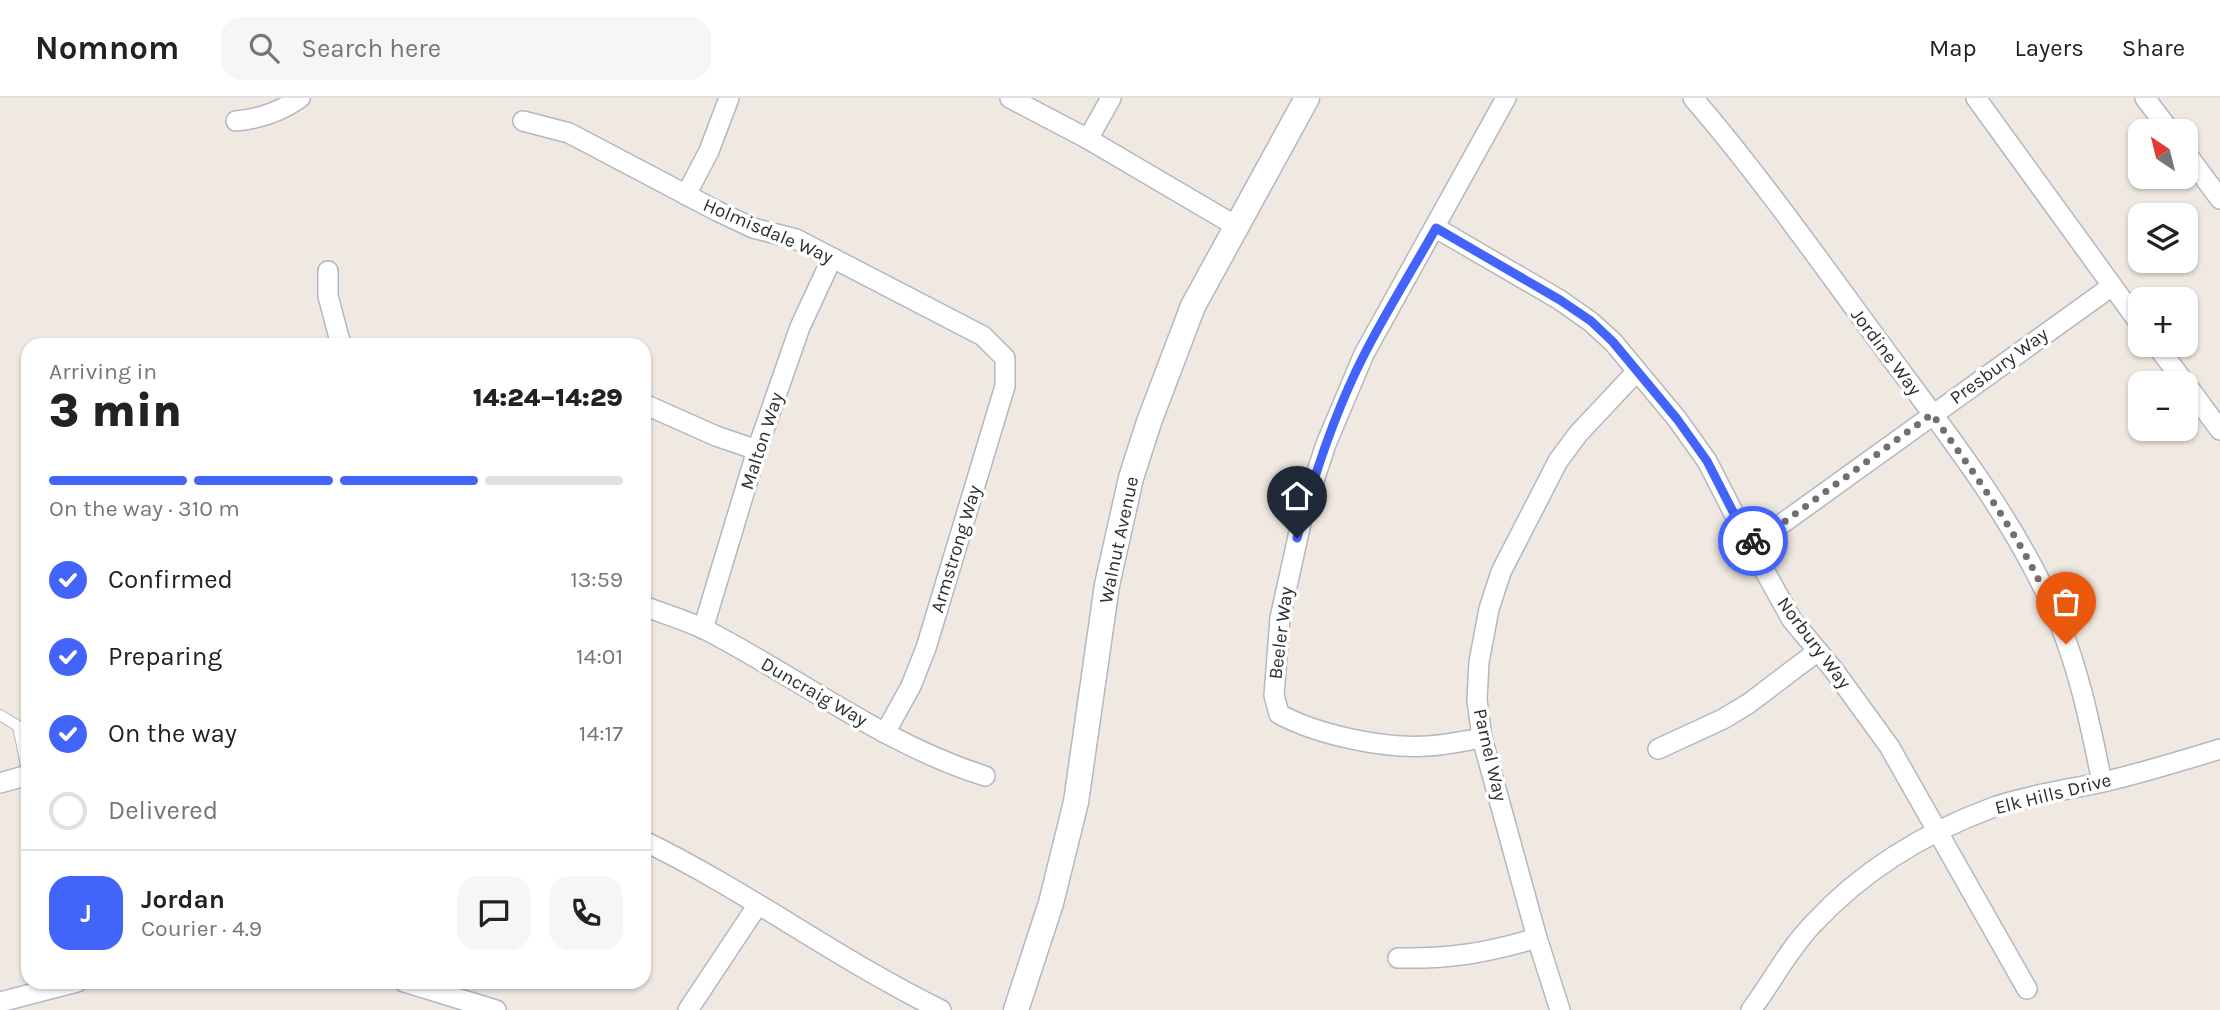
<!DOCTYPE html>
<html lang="en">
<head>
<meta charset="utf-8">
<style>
	body { margin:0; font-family:Karla,sans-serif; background:#f6f6f6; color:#222; height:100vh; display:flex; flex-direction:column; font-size:26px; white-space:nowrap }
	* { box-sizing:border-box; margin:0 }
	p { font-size:23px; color:#767676 }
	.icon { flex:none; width:38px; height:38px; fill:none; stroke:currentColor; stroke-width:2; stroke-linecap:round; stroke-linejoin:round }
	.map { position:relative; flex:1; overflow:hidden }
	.sheet { position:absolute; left:21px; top:240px; width:630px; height:651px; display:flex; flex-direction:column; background:#fff; border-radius:21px; box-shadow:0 2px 5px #0004 }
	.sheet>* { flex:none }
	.needle { width:46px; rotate:325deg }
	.buttons { position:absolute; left:2128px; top:21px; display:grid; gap:14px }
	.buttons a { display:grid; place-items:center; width:70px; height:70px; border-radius:14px; background:#fff; box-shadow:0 2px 5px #0004; font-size:35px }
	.pin { position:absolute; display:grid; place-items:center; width:60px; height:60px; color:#fff; margin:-72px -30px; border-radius:50% 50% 50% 0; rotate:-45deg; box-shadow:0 0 7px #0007 }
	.pin .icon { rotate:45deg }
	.courier { position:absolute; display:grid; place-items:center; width:70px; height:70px; margin:-35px; border:5px solid #4264fb; border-radius:50%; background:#fff; color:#222; box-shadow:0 2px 9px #0007 }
	.headline em { font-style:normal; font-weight:800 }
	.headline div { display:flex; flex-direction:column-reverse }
	.headline { display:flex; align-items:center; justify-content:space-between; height:119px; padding:0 28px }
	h1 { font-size:46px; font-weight:800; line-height:52px }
	.bar { display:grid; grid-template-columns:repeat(4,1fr); gap:10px 7px; align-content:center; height:84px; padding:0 28px }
	.bar i { height:9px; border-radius:5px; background:#e0e0e0 }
	.bar .selected { background:#4264fb }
	.bar p { grid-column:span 4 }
	.line { display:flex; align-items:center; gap:18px; padding:0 28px; border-top:2px solid #e0e0e0 }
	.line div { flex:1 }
	.round { display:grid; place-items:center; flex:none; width:74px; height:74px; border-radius:21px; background:#f6f6f6 }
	ol { padding:0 28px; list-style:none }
	li { display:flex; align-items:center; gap:21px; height:77px }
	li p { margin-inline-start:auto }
	li .icon { padding:7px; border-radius:50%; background:#4264fb; color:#fff; stroke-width:4 }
	li:last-child { color:#767676 }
	li i { width:38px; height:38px; border:4px solid #e0e0e0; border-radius:50% }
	header { display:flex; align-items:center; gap:42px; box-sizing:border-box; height:98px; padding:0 35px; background:#fff; border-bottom:2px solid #e0e0e0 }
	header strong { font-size:33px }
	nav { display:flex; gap:38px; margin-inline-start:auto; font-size:24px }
	.search { width:490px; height:63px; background:#f6f6f6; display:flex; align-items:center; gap:18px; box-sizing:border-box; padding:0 24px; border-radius:21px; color:#767676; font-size:26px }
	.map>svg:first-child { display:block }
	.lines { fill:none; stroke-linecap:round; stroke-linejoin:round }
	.service-casing { stroke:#b4b7c1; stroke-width:12 }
	.minor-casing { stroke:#b4b7c1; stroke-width:22 }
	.tertiary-casing { stroke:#b4b7c1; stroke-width:27 }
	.service { stroke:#fff; stroke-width:10 }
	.minor { stroke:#fff; stroke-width:19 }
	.tertiary { stroke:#fff; stroke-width:24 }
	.done { stroke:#726f6d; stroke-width:7; stroke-dasharray:0 12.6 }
	.route { stroke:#4264fb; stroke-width:9 }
	.labels { text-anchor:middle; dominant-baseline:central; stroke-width:7; stroke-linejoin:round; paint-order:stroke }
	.street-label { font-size:19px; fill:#2e2e2e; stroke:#fff }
</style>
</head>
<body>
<header>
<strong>Nomnom</strong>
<div class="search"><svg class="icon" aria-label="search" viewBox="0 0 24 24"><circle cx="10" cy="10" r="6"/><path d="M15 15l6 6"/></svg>Search here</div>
<nav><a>Map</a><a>Layers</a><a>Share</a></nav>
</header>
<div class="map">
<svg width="2220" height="912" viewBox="0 0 2220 912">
	<rect width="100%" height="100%" fill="#efe9e1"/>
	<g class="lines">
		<defs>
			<polyline id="service" points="0,617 18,628 28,677"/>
			<g id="minor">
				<polyline points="1010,0 1088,41 1236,128"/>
				<path d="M1693,0C1760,78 1819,162 1880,245C1941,328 2008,411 2051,506C2077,561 2090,625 2102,684"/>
				<polyline points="1976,0 2140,226"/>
				<polyline points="2145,0 2170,33"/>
				<path d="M236,23C260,21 280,14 300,0"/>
				<polyline points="523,23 569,35 717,113 753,130 796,141 983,238 1005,260 1005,288 926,550 911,588 885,635"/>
				<polyline points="1088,41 1111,0"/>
				<polyline points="2186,55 2220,101"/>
				<polyline points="686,97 709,53 729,0"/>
				<polyline points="1436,130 1560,202 1591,224 1613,244 1677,321 1707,363 1749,445 1792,522 1833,571 1889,648 2027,891"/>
				<polyline points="328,173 328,198 341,247"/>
				<polyline points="2156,247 2185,285"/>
				<polyline points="2186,286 2220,332"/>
				<polyline points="644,306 716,338 757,352"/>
				<polyline points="1749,445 1776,430 2112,188"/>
				<path d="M644,508C664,516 685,522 704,531C798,579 883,646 985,678"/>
				<polyline points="703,531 757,352 800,229 832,160"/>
				<path d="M1482,640C1464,643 1446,647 1428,648C1384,651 1318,637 1279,616L1274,597L1280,520L1303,416L1326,346L1364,256L1506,0"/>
				<polyline points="1658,651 1723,621 1748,606 1818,553"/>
				<polyline points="0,685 28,677"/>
				<path d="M644,743C747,793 839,862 941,912"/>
				<path d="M1398,860C1450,861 1487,855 1537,840"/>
				<polyline points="404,884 496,912"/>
				<polyline points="0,904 77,884"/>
				<polyline points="688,912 757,808"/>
				<polyline points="1560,912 1537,840 1482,640 1477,602 1479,564 1489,511 1501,474 1558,363 1578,336 1637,273"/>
				<path d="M1751,912C1772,884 1788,852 1813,826C1862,773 1926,734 1994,709C2029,697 2066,692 2103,684C2142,675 2181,663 2220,651"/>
			</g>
			<polyline id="tertiary" points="1016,912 1051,805 1076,704 1107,487 1131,380 1149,324 1193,208 1307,0"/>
		</defs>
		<use href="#service" class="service-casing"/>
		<use href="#minor" class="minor-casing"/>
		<use href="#tertiary" class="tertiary-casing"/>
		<use href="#service" class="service"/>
		<use href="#minor" class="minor"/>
		<use href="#tertiary" class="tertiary"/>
	</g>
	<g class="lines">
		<path class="done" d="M1753,443L1776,430L1932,316C1984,389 2036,460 2066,546"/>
		<path class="route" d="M1297,440C1314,377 1335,313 1365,255C1387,212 1413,171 1436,130L1560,202L1591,223L1613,244L1677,321L1707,363L1749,445L1753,443"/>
	</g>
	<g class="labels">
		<g class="street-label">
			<text transform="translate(768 133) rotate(23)">Holmisdale Way</text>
			<text transform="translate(1886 254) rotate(53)">Jordine Way</text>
			<text transform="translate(1999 268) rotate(-36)">Presbury Way</text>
			<text transform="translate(762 343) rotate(-72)">Malton Way</text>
			<text transform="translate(1119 442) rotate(-78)">Walnut Avenue</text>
			<text transform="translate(956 451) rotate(-73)">Armstrong Way</text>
			<text transform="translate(1281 535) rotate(-83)">Beeler Way</text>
			<text transform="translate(1814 545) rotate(53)">Norbury Way</text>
			<text transform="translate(814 594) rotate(30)">Duncraig Way</text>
			<text transform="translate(1490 657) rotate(77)">Parnel Way</text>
			<text transform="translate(2053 696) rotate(-14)">Elk Hills Drive</text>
		</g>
	</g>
</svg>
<div class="buttons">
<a><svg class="needle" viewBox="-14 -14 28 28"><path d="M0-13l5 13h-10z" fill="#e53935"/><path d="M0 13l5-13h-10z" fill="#767676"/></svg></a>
<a><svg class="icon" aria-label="layers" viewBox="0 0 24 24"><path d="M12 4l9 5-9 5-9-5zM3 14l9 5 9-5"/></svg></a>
<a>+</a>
<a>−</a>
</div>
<div class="pin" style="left:2066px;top:546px;background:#ea580c"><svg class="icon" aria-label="bag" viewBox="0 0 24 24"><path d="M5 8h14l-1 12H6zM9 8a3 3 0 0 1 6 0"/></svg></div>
<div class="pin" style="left:1297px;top:440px;background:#1f2937"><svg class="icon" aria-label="home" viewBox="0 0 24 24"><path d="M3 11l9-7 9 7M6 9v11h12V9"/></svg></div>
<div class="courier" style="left:1753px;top:443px"><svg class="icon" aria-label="bike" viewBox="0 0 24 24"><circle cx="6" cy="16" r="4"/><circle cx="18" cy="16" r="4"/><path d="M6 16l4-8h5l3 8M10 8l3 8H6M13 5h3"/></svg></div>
<section class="sheet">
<div class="headline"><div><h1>3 min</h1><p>Arriving in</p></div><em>14:24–14:29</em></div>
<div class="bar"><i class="selected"></i><i class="selected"></i><i class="selected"></i><i></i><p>On the way · 310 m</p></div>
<ol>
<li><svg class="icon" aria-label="check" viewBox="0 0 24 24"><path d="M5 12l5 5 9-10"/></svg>Confirmed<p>13:59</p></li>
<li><svg class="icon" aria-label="check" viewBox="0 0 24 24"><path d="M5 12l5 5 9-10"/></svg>Preparing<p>14:01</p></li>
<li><svg class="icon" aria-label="check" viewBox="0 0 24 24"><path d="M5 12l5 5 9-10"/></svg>On the way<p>14:17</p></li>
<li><i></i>Delivered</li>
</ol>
<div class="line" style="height:126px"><b class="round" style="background:#4264fb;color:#fff">J</b><div><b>Jordan</b><p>Courier · 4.9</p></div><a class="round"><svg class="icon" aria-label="chat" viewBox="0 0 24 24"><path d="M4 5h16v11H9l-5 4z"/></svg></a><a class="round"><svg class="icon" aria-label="phone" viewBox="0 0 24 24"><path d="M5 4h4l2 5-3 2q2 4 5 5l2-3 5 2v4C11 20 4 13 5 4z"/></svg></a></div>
</section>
</div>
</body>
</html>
